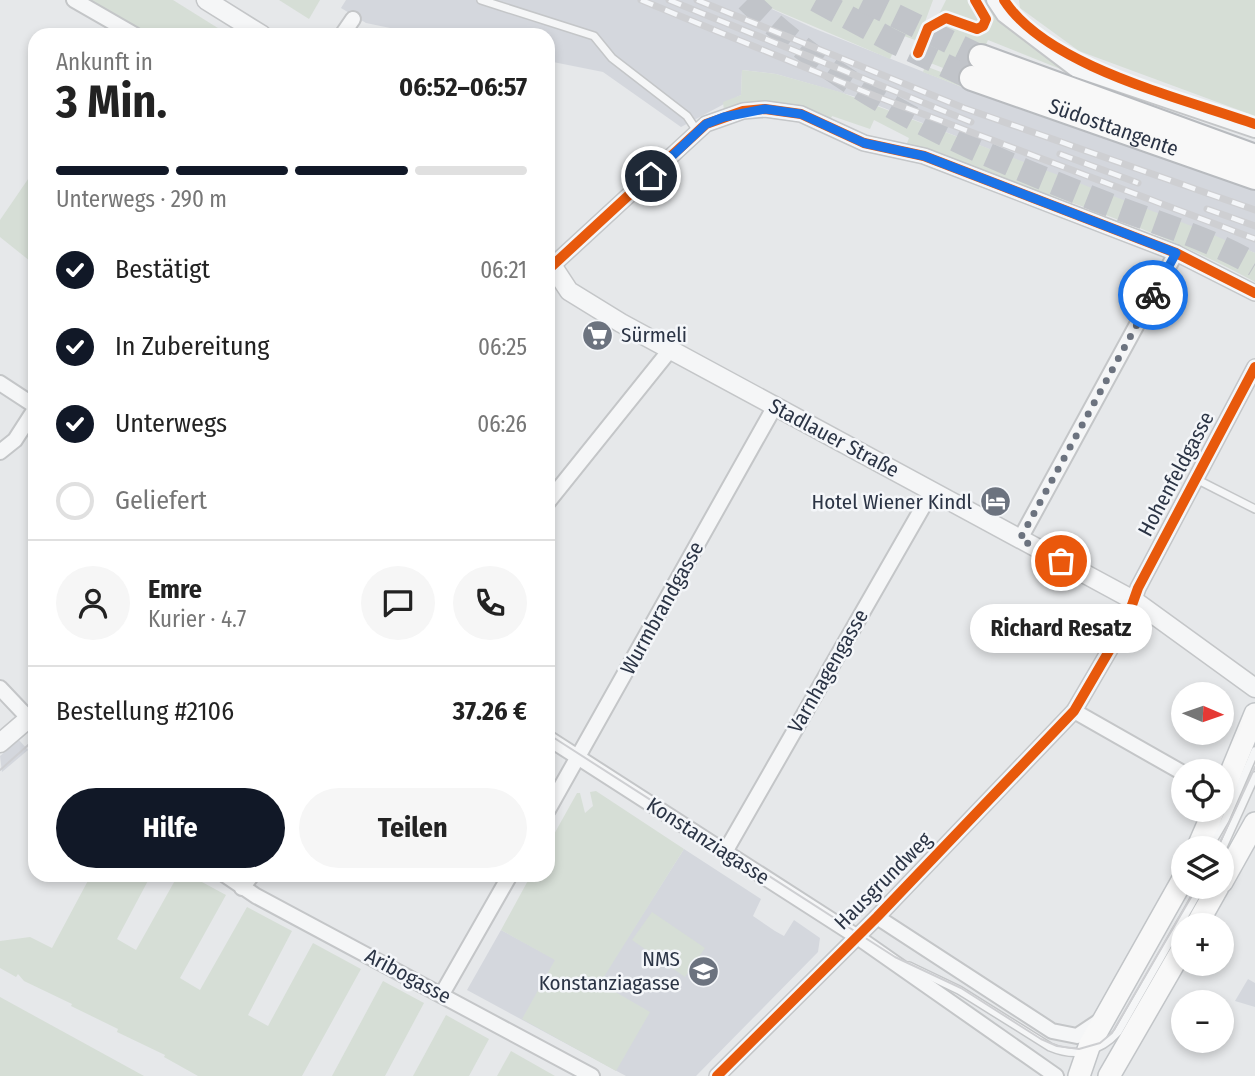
<!DOCTYPE html>
<html lang="de">
<head>
<meta charset="utf-8">
<style>
	body { margin:0; font-family:"Fira Sans Condensed",sans-serif; background:#f6f6f6; color:#222; height:100vh; display:flex; flex-direction:column; font-size:26px; white-space:nowrap }
	* { box-sizing:border-box; margin:0 }
	p { font-size:23px; color:#767676 }
	.icon { flex:none; width:38px; height:38px; fill:none; stroke:currentColor; stroke-width:2; stroke-linecap:round; stroke-linejoin:round }
	.map { position:relative; flex:1; overflow:hidden }
	.sheet { position:absolute; left:28px; top:28px; width:527px; height:854px; display:flex; flex-direction:column; background:#fff; border-radius:21px; box-shadow:0 4px 10px #0003 }
	.sheet>* { flex:none }
	.needle { width:46px; rotate:92deg }
	.controls { position:absolute; left:1171px; top:682px; display:grid; gap:14px }
	.controls a { display:grid; place-items:center; width:63px; height:63px; border-radius:50%; background:#fff; box-shadow:0 4px 10px #0003; font-size:35px }
	.pin { position:absolute; display:grid; place-items:center; width:60px; height:60px; color:#fff; margin:-30px; border:4px solid #fff; border-radius:50%; box-shadow:0 2px 7px #0007 }
	.courier { position:absolute; display:grid; place-items:center; width:70px; height:70px; margin:-35px; border:5px solid #1a73e8; border-radius:50%; background:#fff; color:#222; box-shadow:0 2px 9px #0007 }
	.bubble { position:absolute; height:49px; border-radius:24px; background:#fff; box-shadow:0 4px 10px #0003; font-size:23px; font-weight:700; line-height:49px; text-align:center }
	.headline em { font-style:normal; font-weight:700 }
	.headline div { display:flex; flex-direction:column-reverse }
	.headline { display:flex; align-items:center; justify-content:space-between; height:119px; padding:0 28px }
	h1 { font-size:46px; font-weight:700; line-height:52px }
	.bar { display:grid; grid-template-columns:repeat(4,1fr); gap:10px 7px; align-content:center; height:84px; padding:0 28px }
	.bar i { height:9px; border-radius:5px; background:#e0e0e0 }
	.bar .selected { background:#111827 }
	.bar p { grid-column:span 4 }
	.line { display:flex; align-items:center; gap:18px; padding:0 28px; border-top:2px solid #e0e0e0 }
	.line div { flex:1 }
	.round { display:grid; place-items:center; flex:none; width:74px; height:74px; border-radius:37px; background:#f6f6f6 }
	ol { padding:0 28px; list-style:none }
	li { display:flex; align-items:center; gap:21px; height:77px }
	li p { margin-inline-start:auto }
	li .icon { padding:7px; border-radius:50%; background:#111827; color:#fff; stroke-width:4 }
	li:last-child { color:#767676 }
	li i { width:38px; height:38px; border:4px solid #e0e0e0; border-radius:50% }
	.primary-button { display:flex; gap:14px; margin-top:auto; padding:14px 28px }
	.primary-button a { flex:1; height:80px; border-radius:42px; background:#111827; color:#fff; font-size:28px; font-weight:700; line-height:80px; text-align:center }
	.primary-button a+a { background:#f6f6f6; color:#222 }
	.map>svg:first-child { display:block }
	.built { fill:#d4d7dd }
	.green { fill:#d6ded6 }
	.lines { fill:none; stroke-linecap:round; stroke-linejoin:round }
	.motorway-tunnel { stroke:#c1c4c9; stroke-width:24; stroke-dasharray:24 12; stroke-linecap:butt }
	.service-casing { stroke:#c4c6c8; stroke-width:10 }
	.minor-casing { stroke:#c4c6c8; stroke-width:18 }
	.tertiary-casing { stroke:#c4c6c8; stroke-width:21 }
	.primary-casing { stroke:#c2c5c8; stroke-width:24 }
	.motorway-casing { stroke:#b8bbbf; stroke-width:28 }
	.service { stroke:#f5f6f7; stroke-width:7 }
	.minor { stroke:#f5f6f7; stroke-width:14 }
	.tertiary { stroke:#f5f6f7; stroke-width:18 }
	.primary { stroke:#f8f8f8; stroke-width:21 }
	.motorway { stroke:#f8f8f8; stroke-width:24 }
	.tram { stroke:#cecfd2; stroke-width:2 }
	.rail-casing { stroke:#cecfd2; stroke-width:7 }
	.rail { stroke:#f4f6f9; stroke-width:4.5; stroke-dasharray:13; stroke-linecap:butt }
	.cycleway-casing { stroke:#f4f6f9; stroke-width:15 }
	.cycleway { stroke:#e8590c; stroke-width:10 }
	.done { stroke:#6c737f; stroke-width:7; stroke-dasharray:0 12.6 }
	.route { stroke:#1a73e8; stroke-width:9 }
	.labels { text-anchor:middle; dominant-baseline:central; stroke-width:5; stroke-linejoin:round; paint-order:stroke }
	.street-label { font-size:21px; fill:#2b3445; stroke:#f4f6f9 }
	.poi-label { font-size:21px; fill:#2b3445; stroke:#f4f6f9; text-anchor:end }
</style>
</head>
<body>
<div class="map">
<svg width="1255" height="1076" viewBox="0 0 1255 1076">
	<rect width="100%" height="100%" fill="#e6e8ea"/>
	<g class="built">
		<polygon points="346,0 752,0 813,28 997,101 1255,191 1255,253 856,97 776,74 742,70 741,95 681,127 603,72 548,61 548,35 424,35 366,23 341,8"/>
		<polygon points="19,740 28,750 2,772 0,756"/>
		<polygon points="684,849 761,899 753,916 775,931 784,936 794,920 820,938 818,952 696,1076 626,1076 467,990 501,930 599,983"/>
		<polygon points="1248,979 1255,983 1255,1007 1235,1001"/>
	</g>
	<g class="green">
		<polygon points="85,0 173,0 229,35 146,35"/>
		<polygon points="279,0 320,0 309,19"/>
		<polygon points="752,0 933,0 918,41 901,35 890,59"/>
		<polygon points="946,0 971,0 982,22 978,25 952,15 937,18"/>
		<polygon points="980,0 989,0 1068,72 988,40 967,89 923,72 925,66 941,72 943,68 928,62 933,47 925,44 931,31 951,22 973,32 985,31 990,19"/>
		<polygon points="1019,0 1255,0 1255,116 1079,51 1020,8"/>
		<path d="M742,70L776,74L840,92L1202,230L1255,253V282C1146,222 1023,187 906,146L909,138L874,120L870,129L832,116L830,121L724,111L723,102L741,95Z"/>
		<polygon points="35,169 35,265 0,237 0,220"/>
		<polygon points="596,791 684,849 600,983 650,1012 616,1071 522,1019 555,960 501,930 531,875 548,875 548,845 577,793 580,793 585,813 593,806 590,792"/>
		<polygon points="91,875 151,875 117,939 136,950 178,875 189,875 226,895 180,978 200,990 247,907 292,931 248,1015 268,1026 313,943 361,969 302,1076 198,1076 164,1057 165,1055 117,1032 118,1029 71,1006 72,1004 24,981 18,974 16,977 0,968 0,941 30,937 52,948"/>
		<polygon points="652,912 705,948 685,977 632,940"/>
		<polygon points="383,981 424,1003 385,1076 332,1076"/>
		<polygon points="0,997 144,1076 0,1076"/>
		<polygon points="446,1015 489,1039 469,1076 413,1076"/>
		<polygon points="511,1051 555,1076 497,1076"/>
	</g>
	<g class="lines">
		<g class="motorway-tunnel">
			<path d="M747,0C847,99 978,153 1107,204C1156,223 1209,238 1255,265"/>
			<polyline points="816,0 892,41 972,78"/>
			<polyline points="863,0 981,57"/>
		</g>
		<defs>
			<g id="service">
				<polyline points="481,0 594,36 612,58 687,116 697,131"/>
				<polyline points="1196,479 1255,509"/>
				<polyline points="1208,849 1225,820 1255,751"/>
				<polyline points="1222,849 1255,776"/>
				<path d="M909,966L959,990L1050,1047C1076,1058 1100,1052 1118,1032L1201,887"/>
			</g>
			<g id="minor">
				<polyline points="74,0 135,35"/>
				<polyline points="994,0 1004,15 1075,69 1255,130"/>
				<polyline points="342,35 353,19"/>
				<polyline points="552,266 706,124 743,111 765,109 801,114 864,143 924,156 1176,253 1255,293"/>
				<polyline points="0,383 35,406"/>
				<polyline points="0,452 15,440 35,409"/>
				<polyline points="548,502 670,350"/>
				<polyline points="1020,539 1176,253"/>
				<polyline points="0,688 35,725"/>
				<polyline points="1074,711 1183,773"/>
				<polyline points="548,738 856,936 1056,1076"/>
				<polyline points="548,810 775,406"/>
				<polyline points="725,852 932,491"/>
				<polyline points="225,875 256,896 592,1076"/>
				<polyline points="242,888 252,875"/>
				<polyline points="877,917 1052,1031 1077,1036 1098,1022"/>
				<polyline points="442,994 510,875"/>
				<polyline points="717,1076 877,917 1074,711 1126,622 1138,588 1255,367"/>
			</g>
			<g id="tertiary">
				<polyline points="206,0 262,35"/>
				<polyline points="548,259 569,291 621,323 1135,601 1255,688"/>
				<polyline points="0,743 35,713"/>
			</g>
			<g id="primary">
				<polyline points="1222,794 1255,714"/>
				<polyline points="1197,849 1214,810"/>
				<polyline points="1222,882 1255,823"/>
				<polyline points="1196,926 1218,887"/>
				<polyline points="1079,1076 1090,1044 1183,879"/>
				<polyline points="1109,1076 1183,948"/>
			</g>
			<g id="motorway">
				<polyline points="981,57 1255,157"/>
				<path id="s1" d="M972,78L1255,177"/>
			</g>
		</defs>
		<use href="#service" class="service-casing"/>
		<use href="#minor" class="minor-casing"/>
		<use href="#tertiary" class="tertiary-casing"/>
		<use href="#primary" class="primary-casing"/>
		<use href="#motorway" class="motorway-casing"/>
		<use href="#service" class="service"/>
		<use href="#minor" class="minor"/>
		<use href="#tertiary" class="tertiary"/>
		<use href="#primary" class="primary"/>
		<use href="#motorway" class="motorway"/>
		<g class="tram">
			<polyline points="548,734 895,957 961,988 1041,1039 1057,1046 1079,1049 1100,1043 1112,1033 1197,887"/>
			<polyline points="0,770 35,739"/>
			<polyline points="1217,849 1255,767"/>
		</g>
		<defs>
			<g id="rail">
				<polyline points="641,0 875,96 1255,239"/>
				<polyline points="669,0 971,122"/>
				<polyline points="697,0 964,108 1255,210"/>
				<polyline points="1060,154 1138,183"/>
				<polyline points="1207,209 1255,226"/>
			</g>
		</defs>
		<use href="#rail" class="rail-casing"/>
		<use href="#rail" class="rail"/>
		<defs>
			<g id="cycleway">
				<path d="M1004,0C1047,67 1182,98 1255,124"/>
				<polyline points="918,53 928,28 946,18 977,29 983,26 986,19 975,0"/>
				<polyline points="552,266 706,124 743,111 765,109 801,114 864,143 924,156 1176,253 1255,293"/>
				<polyline points="717,1076 877,917 1074,711 1126,622 1138,588 1255,367"/>
			</g>
		</defs>
		<use href="#cycleway" class="cycleway-casing"/>
		<use href="#cycleway" class="cycleway"/>
	</g>
	<g class="lines">
		<polyline class="done" points="1061,561 1020,539 1153,295"/>
		<polyline class="route" points="651,176 706,124 724,117 765,109 801,114 864,143 924,156 1176,253 1153,295"/>
	</g>
	<defs>
		<symbol id="supermarket-disc" viewBox="-11 -11 22 22"><circle r="9.5" fill="#6c737f" stroke="#f4f6f9"/><path d="M-6-5.5h2.5l.6 2H6L4.5 2H-2.5L-4.4-4H-6ZM-1.5 3.2a1.3 1.3 0 1 0 .1 0ZM3 3.2a1.3 1.3 0 1 0 .1 0Z" fill="#fff"/></symbol>
		<symbol id="hotel-disc" viewBox="-11 -11 22 22"><circle r="9.5" fill="#6c737f" stroke="#f4f6f9"/><path d="M-6-4.5h1.5V1H6V5H4.5V3h-9V5H-6ZM-4 0a1.8 1.8 0 1 1 3.6 0ZM.5 0V-2.5h3Q6-2.5 6 0Z" fill="#fff"/></symbol>
		<symbol id="school-disc" viewBox="-11 -11 22 22"><circle r="9.5" fill="#6c737f" stroke="#f4f6f9"/><path d="M0-5L7-2L0 1L-7-2ZM-4 1L0 2.5L4 1V4Q0 6-4 4Z" fill="#fff"/></symbol>
	</defs>
	<g fill-rule="evenodd">
		<use href="#supermarket-disc" x="580" y="318" width="35" height="35"/>
		<use href="#hotel-disc" x="978" y="484" width="35" height="35"/>
		<use href="#school-disc" x="686" y="954" width="35" height="35"/>
	</g>
	<g class="labels">
		<g class="street-label">
			<text stroke="none"><textPath href="#s1" startOffset="150">Südosttangente</textPath></text>
			<text transform="translate(834 438) rotate(28)">Stadlauer Straße</text>
			<text transform="translate(1176 474) rotate(-62)">Hohenfeldgasse</text>
			<text transform="translate(662 608) rotate(-61)">Wurmbrandgasse</text>
			<text transform="translate(828 671) rotate(-60)">Varnhagengasse</text>
			<text transform="translate(708 841) rotate(33)">Konstanziagasse</text>
			<text transform="translate(883 881) rotate(-45)">Hausgrundweg</text>
			<text transform="translate(408 976) rotate(28)">Aribogasse</text>
		</g>
		<g class="poi-label">
			<text x="621" y="335" text-anchor="start">Sürmeli</text>
			<text x="972" y="502">Hotel Wiener Kindl</text>
			<text x="680" y="959">NMS<tspan x="680" dy="24">Konstanziagasse</tspan></text>
		</g>
	</g>
</svg>
<div class="controls">
<a><svg class="needle" viewBox="-14 -14 28 28"><path d="M0-13l5 13h-10z" fill="#e53935"/><path d="M0 13l5-13h-10z" fill="#767676"/></svg></a>
<a><svg class="icon" aria-label="locate" viewBox="0 0 24 24"><circle cx="12" cy="12" r="6"/><path d="M12 2v4M12 18v4M2 12h4M18 12h4"/></svg></a>
<a><svg class="icon" aria-label="layers" viewBox="0 0 24 24"><path d="M12 4l9 5-9 5-9-5zM3 14l9 5 9-5"/></svg></a>
<a>+</a>
<a>−</a>
</div>
<div class="pin" style="left:1061px;top:561px;background:#ea580c"><svg class="icon" aria-label="bag" viewBox="0 0 24 24"><path d="M5 8h14l-1 12H6zM9 8a3 3 0 0 1 6 0"/></svg></div>
<div class="pin" style="left:651px;top:176px;background:#1f2937"><svg class="icon" aria-label="home" viewBox="0 0 24 24"><path d="M3 11l9-7 9 7M6 9v11h12V9"/></svg></div>
<div class="courier" style="left:1153px;top:295px"><svg class="icon" aria-label="bike" viewBox="0 0 24 24"><circle cx="6" cy="16" r="4"/><circle cx="18" cy="16" r="4"/><path d="M6 16l4-8h5l3 8M10 8l3 8H6M13 5h3"/></svg></div>
<div class="bubble" style="left:970px;top:604px;width:182px">Richard Resatz</div>
<section class="sheet">
<div class="headline"><div><h1>3 Min.</h1><p>Ankunft in</p></div><em>06:52–06:57</em></div>
<div class="bar"><i class="selected"></i><i class="selected"></i><i class="selected"></i><i></i><p>Unterwegs · 290 m</p></div>
<ol>
<li><svg class="icon" aria-label="check" viewBox="0 0 24 24"><path d="M5 12l5 5 9-10"/></svg>Bestätigt<p>06:21</p></li>
<li><svg class="icon" aria-label="check" viewBox="0 0 24 24"><path d="M5 12l5 5 9-10"/></svg>In Zubereitung<p>06:25</p></li>
<li><svg class="icon" aria-label="check" viewBox="0 0 24 24"><path d="M5 12l5 5 9-10"/></svg>Unterwegs<p>06:26</p></li>
<li><i></i>Geliefert</li>
</ol>
<div class="line" style="height:126px"><a class="round"><svg class="icon" aria-label="person" viewBox="0 0 24 24"><circle cx="12" cy="8" r="4"/><path d="M4 21q1-7 8-7t8 7"/></svg></a><div><b>Emre</b><p>Kurier · 4.7</p></div><a class="round"><svg class="icon" aria-label="chat" viewBox="0 0 24 24"><path d="M4 5h16v11H9l-5 4z"/></svg></a><a class="round"><svg class="icon" aria-label="phone" viewBox="0 0 24 24"><path d="M5 4h4l2 5-3 2q2 4 5 5l2-3 5 2v4C11 20 4 13 5 4z"/></svg></a></div>
<div class="line" style="height:91px"><div>Bestellung #2106</div><b>37.26 €</b></div>
<div class="primary-button"><a>Hilfe</a><a>Teilen</a></div>
</section>
</div>
</body>
</html>
